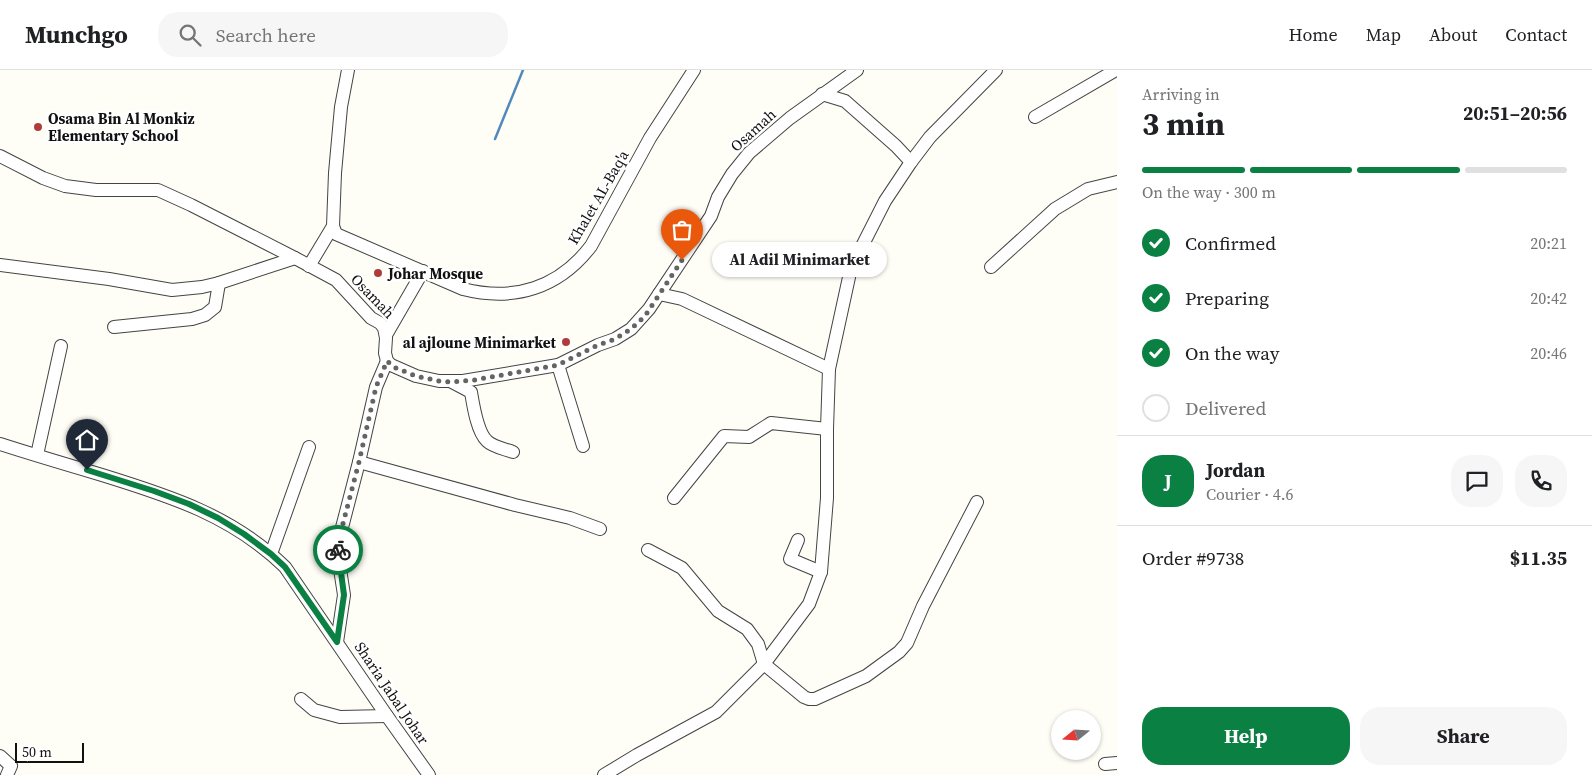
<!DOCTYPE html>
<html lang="en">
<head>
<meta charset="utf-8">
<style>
	body { margin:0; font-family:"Source Serif 4",serif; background:#f6f6f6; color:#202124; height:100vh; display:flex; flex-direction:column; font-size:19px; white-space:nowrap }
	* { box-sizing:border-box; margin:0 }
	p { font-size:16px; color:#757577 }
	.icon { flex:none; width:28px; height:28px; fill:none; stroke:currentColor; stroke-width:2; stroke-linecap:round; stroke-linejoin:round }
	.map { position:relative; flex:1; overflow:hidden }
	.sheet { display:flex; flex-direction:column; background:#fff; width:475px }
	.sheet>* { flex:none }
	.needle { width:32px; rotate:252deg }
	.buttons { position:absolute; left:1051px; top:640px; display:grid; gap:10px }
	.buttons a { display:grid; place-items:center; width:50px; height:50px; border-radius:50%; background:#fff; box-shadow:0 1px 4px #0004; font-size:25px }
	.scale { position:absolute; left:15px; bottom:12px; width:69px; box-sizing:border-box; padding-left:5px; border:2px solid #111; border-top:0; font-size:14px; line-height:18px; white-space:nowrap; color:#111; -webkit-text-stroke:4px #fff; paint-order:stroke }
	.pin { position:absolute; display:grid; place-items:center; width:42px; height:42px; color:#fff; margin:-51px -21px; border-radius:50% 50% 50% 0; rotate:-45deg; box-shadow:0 0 5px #0007 }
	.pin .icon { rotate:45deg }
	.courier { position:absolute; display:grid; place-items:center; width:50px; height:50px; margin:-25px; border:4px solid #0b8043; border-radius:50%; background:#fff; color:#222; box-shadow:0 1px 6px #0007 }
	.bubble { position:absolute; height:35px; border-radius:18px; background:#fff; box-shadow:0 1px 4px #0004; font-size:16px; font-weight:700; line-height:35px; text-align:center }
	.overview em { font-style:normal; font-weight:700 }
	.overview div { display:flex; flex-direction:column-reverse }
	.overview { display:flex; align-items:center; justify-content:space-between; height:85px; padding:0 25px }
	h1 { font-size:32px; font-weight:700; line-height:38px }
	.bar { display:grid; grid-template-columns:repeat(4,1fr); gap:8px 5px; align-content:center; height:60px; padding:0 25px }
	.bar i { height:6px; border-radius:4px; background:#e0e0e0 }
	.bar .selected { background:#0b8043 }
	.bar p { grid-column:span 4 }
	.line { display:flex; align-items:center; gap:12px; padding:0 25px; border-top:1px solid #e0e0e0 }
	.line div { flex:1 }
	.round { display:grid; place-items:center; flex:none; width:52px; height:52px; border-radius:20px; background:#f6f6f6 }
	ol { padding:0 25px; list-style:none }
	li { display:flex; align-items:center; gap:15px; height:55px }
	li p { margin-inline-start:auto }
	li .icon { padding:5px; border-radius:50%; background:#0b8043; color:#fff; stroke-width:4 }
	li:last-child { color:#757577 }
	li i { width:28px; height:28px; border:2px solid #e0e0e0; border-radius:50% }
	.action { display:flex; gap:10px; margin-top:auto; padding:10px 25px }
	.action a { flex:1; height:58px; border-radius:20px; background:#0b8043; color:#fff; font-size:20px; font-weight:700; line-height:58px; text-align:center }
	.action a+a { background:#f6f6f6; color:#202124 }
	header { display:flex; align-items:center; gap:30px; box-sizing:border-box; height:70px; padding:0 25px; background:#fff; border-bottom:1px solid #e0e0e0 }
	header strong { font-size:24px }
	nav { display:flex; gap:28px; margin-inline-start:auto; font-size:18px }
	.search { width:350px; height:45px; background:#f6f6f6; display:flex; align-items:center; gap:12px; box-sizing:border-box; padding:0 18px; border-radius:20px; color:#757577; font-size:19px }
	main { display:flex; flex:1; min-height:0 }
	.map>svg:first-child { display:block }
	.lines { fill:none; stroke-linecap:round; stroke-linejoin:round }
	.stream { stroke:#508abd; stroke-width:2.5 }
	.minor-casing { stroke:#444; stroke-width:14 }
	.minor { stroke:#fff; stroke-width:12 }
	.done { stroke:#646461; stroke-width:5; stroke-dasharray:0 9 }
	.route { stroke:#0b8043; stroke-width:6 }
	.poi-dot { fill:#b03c39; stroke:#fff; stroke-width:2 }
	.labels { text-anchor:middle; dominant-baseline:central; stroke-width:5; stroke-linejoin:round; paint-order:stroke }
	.poi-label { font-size:15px; font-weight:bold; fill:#111; stroke:#fff; text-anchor:start }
	.street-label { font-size:15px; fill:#111; stroke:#fff }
</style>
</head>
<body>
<header>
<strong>Munchgo</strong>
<div class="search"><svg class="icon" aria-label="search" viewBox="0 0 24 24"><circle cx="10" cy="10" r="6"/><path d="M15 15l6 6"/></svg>Search here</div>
<nav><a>Home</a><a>Map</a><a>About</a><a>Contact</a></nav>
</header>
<main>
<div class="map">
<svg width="1117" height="705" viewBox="0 0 1117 705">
	<rect width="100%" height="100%" fill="#fefdf6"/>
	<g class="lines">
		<polyline class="stream" points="495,69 523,0"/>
		<defs>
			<g id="minor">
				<polyline points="822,24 845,31 896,76 911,92"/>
				<polyline points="1035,47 1116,0"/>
				<polyline points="0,86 43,108 65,116 96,120 158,120 191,135 295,188 336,210 371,248 380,253 384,258 386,268 385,283 387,291 391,295 416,306 439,311 463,311 558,295 598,275 615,269 631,259 649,239 711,146 718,127 732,104 749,83 790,48 857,0"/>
				<path d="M333,156L336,164L463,219C514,232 559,218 591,176L650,68L694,0"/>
				<polyline points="0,195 109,209 172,220 202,217 219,213 295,188"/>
				<polyline points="309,196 333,156 335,103 341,37 348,0"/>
				<polyline points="991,197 1055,139 1088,119 1117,112"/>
				<polyline points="659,224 682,229 829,299"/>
				<polyline points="114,257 192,249 205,245 215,237 219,213"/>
				<polyline points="386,265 423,201"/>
				<polyline points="558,295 583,376"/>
				<path d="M452,312L471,322C473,334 477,362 487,371C493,377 505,379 513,382"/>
				<path d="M0,374C34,385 68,395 102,405C170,426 233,446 285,497L387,646L429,705"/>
				<polyline points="37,385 61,276"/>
				<polyline points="359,392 515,435 570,448 600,459"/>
				<polyline points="674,428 724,366 749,367 771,353 827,359"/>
				<polyline points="798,470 790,489 821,502"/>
				<polyline points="648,480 682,498 718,541 747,559 758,574 764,594 804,627 809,629 815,629 866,606 899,582 907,573 923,536 977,432"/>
				<polyline points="271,484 309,377"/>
				<polyline points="337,572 344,525 338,486 339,469 359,392 376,317 387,291"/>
				<polyline points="301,629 314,640 340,647 387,646"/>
				<polyline points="0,686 11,696 7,705"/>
				<polyline points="1105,694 1117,693"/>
				<polyline points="604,705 637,685 716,642 764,594 809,534 821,502 827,428 827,359 829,299 851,198 885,131 911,92 930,67 996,0"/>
			</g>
		</defs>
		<use href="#minor" class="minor-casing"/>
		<use href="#minor" class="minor"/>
	</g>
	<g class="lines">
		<polyline class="done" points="338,480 339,469 359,392 376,317 387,291 396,298 416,306 439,311 452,312 474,310 558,295 598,275 615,269 631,259 645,246 682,190"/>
		<polyline class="route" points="87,400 154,421 189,434 218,448 244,464 271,484 285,497 337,572 344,525 338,480"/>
	</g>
	<g class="poi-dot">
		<circle cx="38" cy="57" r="5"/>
		<circle cx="378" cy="203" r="5"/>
		<circle cx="566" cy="272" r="5"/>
	</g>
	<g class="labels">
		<g class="poi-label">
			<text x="48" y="48">Osama Bin Al Monkiz<tspan x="48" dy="17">Elementary School</tspan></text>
			<text x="388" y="203">Johar Mosque</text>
			<text x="556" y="272" text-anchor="end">al ajloune Minimarket</text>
		</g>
		<g class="street-label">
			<text transform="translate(753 60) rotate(-42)">Osamah</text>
			<text transform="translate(598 127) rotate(-60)">Khalet AL-Baq'a</text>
			<text transform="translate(373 226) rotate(46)">Osamah</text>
			<text transform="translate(392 623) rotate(56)">Sharia Jabal Johar</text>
		</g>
	</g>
</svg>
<div class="buttons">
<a><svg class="needle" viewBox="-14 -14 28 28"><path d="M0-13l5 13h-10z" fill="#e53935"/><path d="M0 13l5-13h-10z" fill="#757577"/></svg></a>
</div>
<div class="scale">50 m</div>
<div class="pin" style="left:682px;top:190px;background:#ea580c"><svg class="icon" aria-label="bag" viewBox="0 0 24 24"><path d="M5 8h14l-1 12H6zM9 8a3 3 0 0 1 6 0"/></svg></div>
<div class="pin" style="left:87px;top:400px;background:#1f2937"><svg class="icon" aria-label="home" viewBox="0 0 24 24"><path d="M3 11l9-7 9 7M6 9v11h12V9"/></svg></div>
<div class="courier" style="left:338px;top:480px"><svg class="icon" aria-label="bike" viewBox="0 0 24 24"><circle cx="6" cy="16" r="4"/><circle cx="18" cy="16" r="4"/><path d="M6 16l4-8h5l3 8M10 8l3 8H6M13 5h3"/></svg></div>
<div class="bubble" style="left:712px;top:172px;width:175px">Al Adil Minimarket</div>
</div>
<section class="sheet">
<div class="overview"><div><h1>3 min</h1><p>Arriving in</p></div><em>20:51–20:56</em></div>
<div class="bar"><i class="selected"></i><i class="selected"></i><i class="selected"></i><i></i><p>On the way · 300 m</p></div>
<ol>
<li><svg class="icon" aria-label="check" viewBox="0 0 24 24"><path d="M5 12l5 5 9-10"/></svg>Confirmed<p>20:21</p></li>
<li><svg class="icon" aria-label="check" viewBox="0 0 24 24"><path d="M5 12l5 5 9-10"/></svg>Preparing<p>20:42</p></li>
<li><svg class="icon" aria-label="check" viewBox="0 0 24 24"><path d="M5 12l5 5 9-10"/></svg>On the way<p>20:46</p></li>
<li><i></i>Delivered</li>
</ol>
<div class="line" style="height:90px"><b class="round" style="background:#0b8043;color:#fff">J</b><div><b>Jordan</b><p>Courier · 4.6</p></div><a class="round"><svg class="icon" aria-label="chat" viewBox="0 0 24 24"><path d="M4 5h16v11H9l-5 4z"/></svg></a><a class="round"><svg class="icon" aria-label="phone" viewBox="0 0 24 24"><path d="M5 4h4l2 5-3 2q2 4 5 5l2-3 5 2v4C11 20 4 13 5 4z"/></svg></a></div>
<div class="line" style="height:65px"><div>Order #9738</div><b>$11.35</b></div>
<div class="action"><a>Help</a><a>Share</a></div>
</section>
</main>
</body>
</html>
